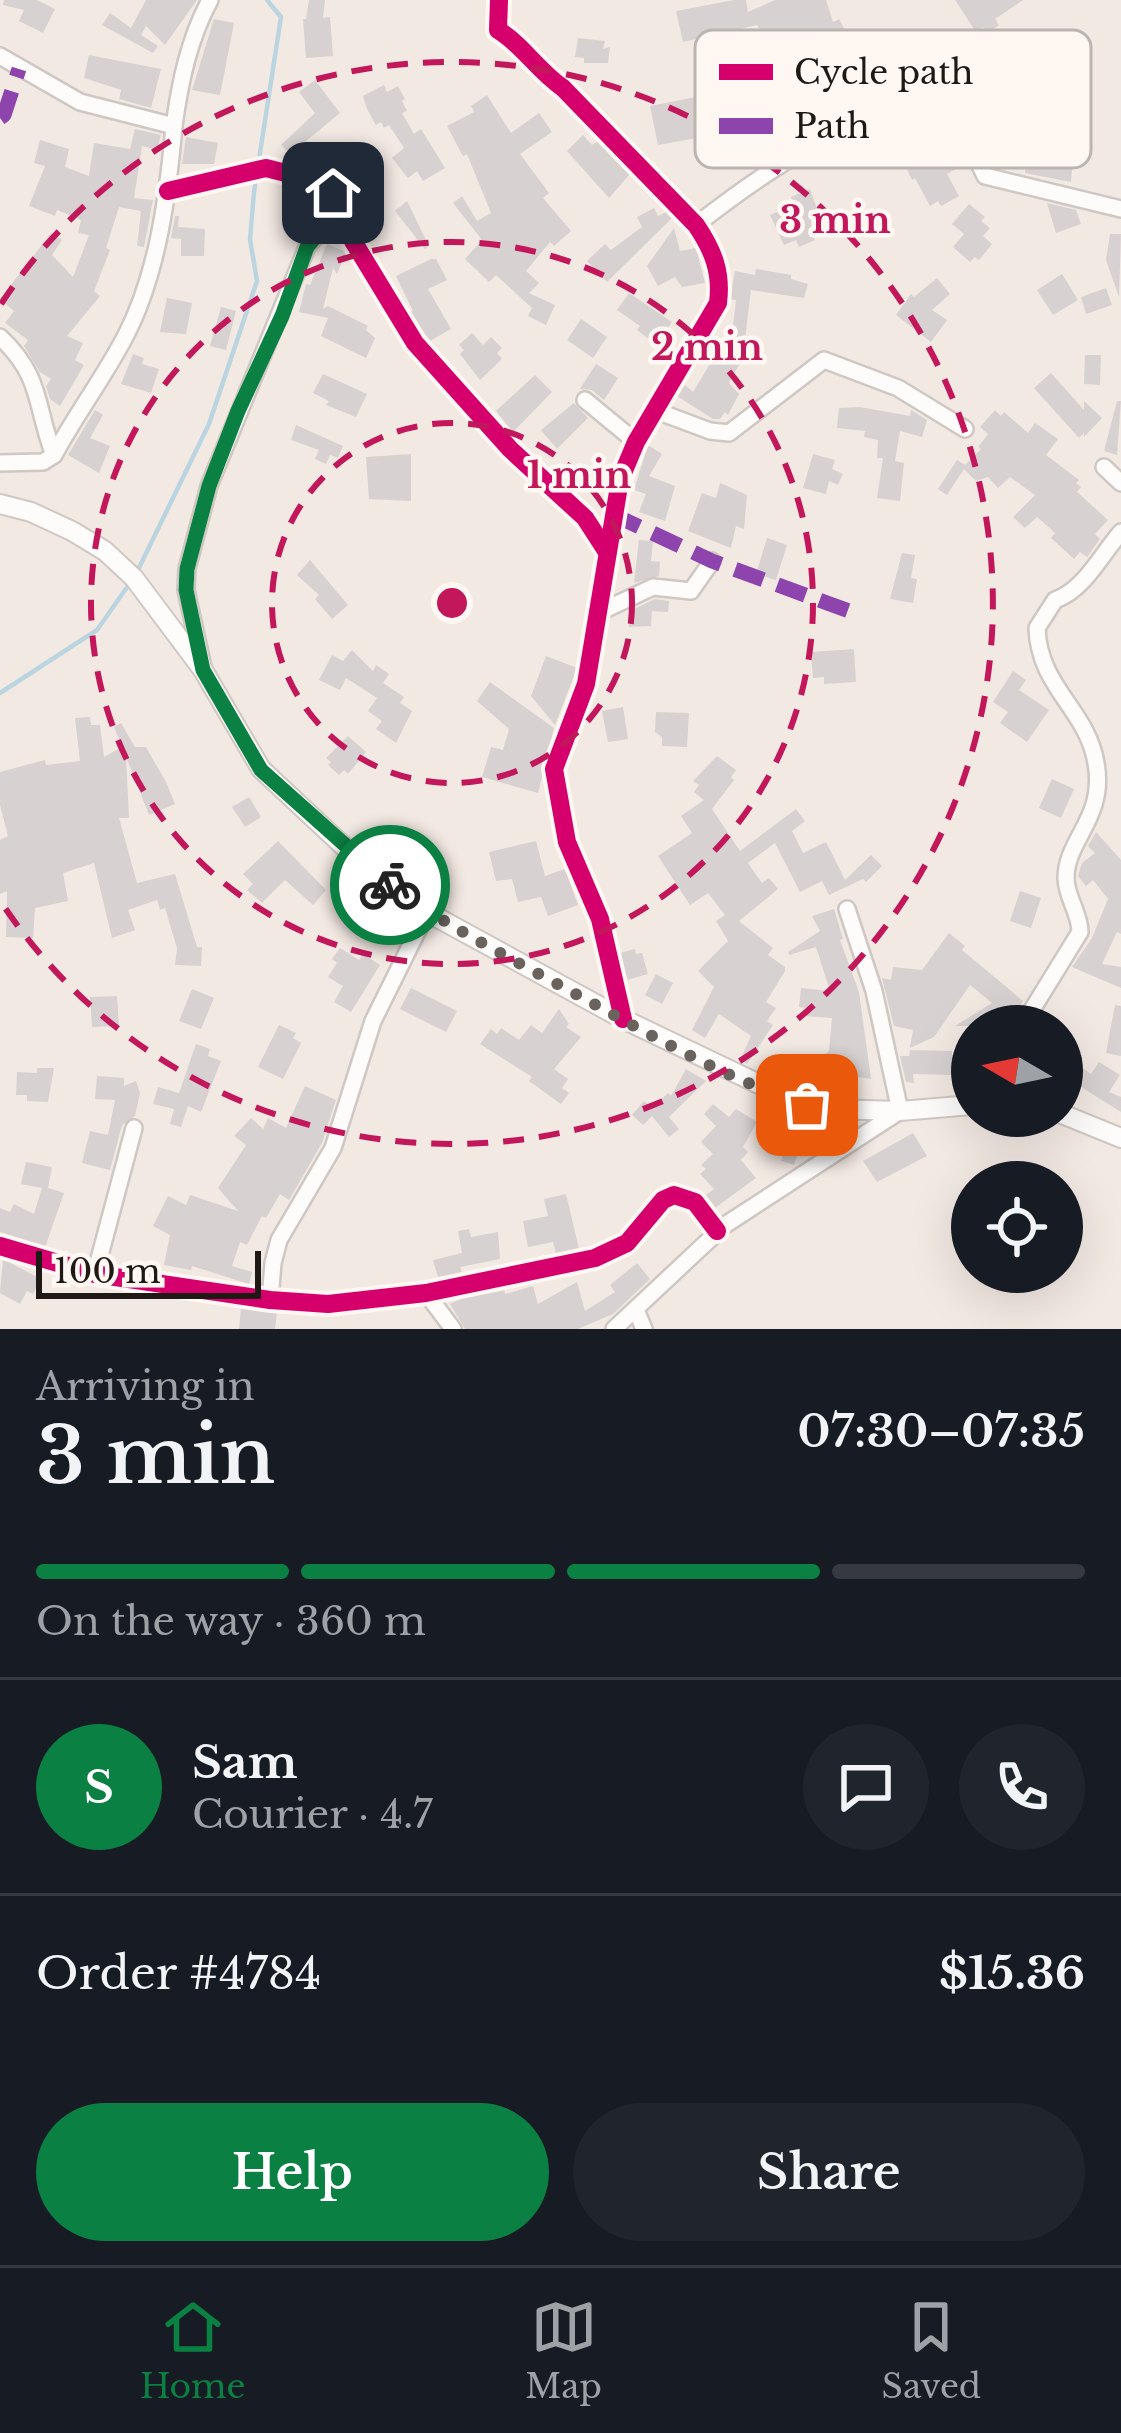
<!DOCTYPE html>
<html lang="en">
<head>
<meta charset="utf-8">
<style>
	body { margin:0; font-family:"Libre Baskerville",serif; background:#20242c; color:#f1f3f6; height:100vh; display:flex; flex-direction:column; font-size:45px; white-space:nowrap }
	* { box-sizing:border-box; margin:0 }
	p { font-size:39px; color:#9ea1a6 }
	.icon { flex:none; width:66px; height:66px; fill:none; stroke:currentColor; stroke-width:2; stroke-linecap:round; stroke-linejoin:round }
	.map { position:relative; height:1329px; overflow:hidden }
	.side { display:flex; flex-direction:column; background:#171b24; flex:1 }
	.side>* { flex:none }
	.needle { width:78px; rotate:279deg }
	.fabs { position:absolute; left:951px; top:1005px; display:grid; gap:24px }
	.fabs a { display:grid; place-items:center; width:132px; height:132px; border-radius:50%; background:#171b24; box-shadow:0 12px 48px #0002; font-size:60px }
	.scale { position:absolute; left:36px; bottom:30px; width:225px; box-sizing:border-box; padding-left:12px; border:6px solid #1f1915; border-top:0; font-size:33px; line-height:42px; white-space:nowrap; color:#1f1915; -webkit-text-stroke:9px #fef7f2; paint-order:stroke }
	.pin { position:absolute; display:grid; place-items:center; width:102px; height:102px; color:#fff; margin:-51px; border-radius:24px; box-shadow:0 6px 18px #0006 }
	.courier { position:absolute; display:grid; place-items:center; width:120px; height:120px; margin:-60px; border:9px solid #0b8043; border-radius:50%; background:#fff; color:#222; box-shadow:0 3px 15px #0007 }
	.head em { font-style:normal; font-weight:600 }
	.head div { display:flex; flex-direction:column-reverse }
	.head { display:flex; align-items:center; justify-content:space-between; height:204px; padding:0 36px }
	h1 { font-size:78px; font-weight:600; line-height:90px }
	.bar { display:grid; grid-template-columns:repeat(4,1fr); gap:18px 12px; align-content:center; height:144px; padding:0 36px }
	.bar i { height:15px; border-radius:9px; background:#363941 }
	.bar .on { background:#0b8043 }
	.bar p { grid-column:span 4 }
	.line { display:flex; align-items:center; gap:30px; padding:0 36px; border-top:3px solid #363941 }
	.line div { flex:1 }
	.round { display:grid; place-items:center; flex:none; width:126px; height:126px; border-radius:63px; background:#20242c }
	.action { display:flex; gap:24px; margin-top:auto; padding:24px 36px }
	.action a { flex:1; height:138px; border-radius:72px; background:#0b8043; color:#fff; font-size:48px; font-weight:600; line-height:138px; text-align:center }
	.action a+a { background:#20242c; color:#f1f3f6 }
	.tabs { display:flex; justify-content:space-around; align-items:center; height:168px; border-top:3px solid #363941; background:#171b24; font-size:33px; color:#9ea1a6 }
	.tabs a { display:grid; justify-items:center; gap:6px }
	.tabs .on { color:#0b8043 }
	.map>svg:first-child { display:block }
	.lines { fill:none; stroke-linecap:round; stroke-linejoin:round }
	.stream { stroke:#bbd5e0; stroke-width:4.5 }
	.building { fill:#d7d1d1 }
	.minor-casing { stroke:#cfc7c3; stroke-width:20 }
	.major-casing { stroke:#cfc7c3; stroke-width:22 }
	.minor { stroke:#fdfcfb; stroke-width:15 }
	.major { stroke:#fdfcfb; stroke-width:18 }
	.quiet { stroke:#8e44ad; stroke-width:15; stroke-dasharray:30 15; stroke-linecap:butt }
	.cycleway-casing { stroke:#fef7f2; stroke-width:26 }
	.cycleway { stroke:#d6006c; stroke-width:18 }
	.done { stroke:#69625d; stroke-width:12; stroke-dasharray:0 21.6 }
	.route { stroke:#0b8043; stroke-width:15 }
	.ring { fill:none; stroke:#c2185b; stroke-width:6; stroke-dasharray:21 15 }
	.key { fill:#fef7f2; stroke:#bbb4b0; stroke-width:3 }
	.key-label { font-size:33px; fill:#1f1915 }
	.centre { fill:#c2185b; stroke:#fef7f2; stroke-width:6 }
	.ring-label { font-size:36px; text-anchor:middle; font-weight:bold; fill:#c2185b; stroke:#fef7f2; stroke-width:9; stroke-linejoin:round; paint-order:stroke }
</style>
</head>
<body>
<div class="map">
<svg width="1121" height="1329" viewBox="0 0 1121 1329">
	<rect width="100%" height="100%" fill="#f3e9e3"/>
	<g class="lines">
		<g class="stream">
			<polyline points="136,574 209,424 257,281 250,239 254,192 281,17 267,0"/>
			<polyline points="0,693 97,630 130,583"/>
		</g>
	</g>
	<g class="building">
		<polygon points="4,0 37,0 55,9 43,33 19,21 24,10 3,5"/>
		<polygon points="146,0 197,0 165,45 146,26 141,35 158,46 153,53 102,25 110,13 131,28"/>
		<polygon points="309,0 325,0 323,18 330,17 333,56 306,58 303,19 306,19"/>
		<polygon points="734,0 746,0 748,12 775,0 826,0 833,22 839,19 847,34 851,32 864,59 834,74 831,67 800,86 796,80 759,97 746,70 777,55 757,25 683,42 676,11"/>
		<polygon points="955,0 1023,0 995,19 999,25 987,34 983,27 976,32"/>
		<polygon points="214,19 234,23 220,95 192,90"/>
		<polygon points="578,38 605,41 603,49 610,47 608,63 584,63 584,58 575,57"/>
		<polygon points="89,55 161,69 151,108 119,99 121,90 84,78"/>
		<polygon points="315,80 340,113 305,142 315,154 302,165 281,145 315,113 299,92"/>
		<polygon points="384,85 387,92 398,86 405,99 402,101 407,111 402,113 414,134 421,129 445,168 423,181 417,171 408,178 392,158 404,148 389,125 384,128 381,122 376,125 367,109 363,96"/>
		<polygon points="722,92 729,120 751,109 762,132 755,135 757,139 721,152 713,135 658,145 650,106"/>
		<polygon points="487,95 511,133 539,113 552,132 520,154 549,193 543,198 571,231 554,246 550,242 526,271 539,283 529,293 555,305 546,325 528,316 532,308 496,275 489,282 465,259 482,240 453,203 462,196 477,221 491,213 467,154 463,156 447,126 474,112 471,106"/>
		<polygon points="922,126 934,146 953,135 966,163 947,174 959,196 941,206 938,201 930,206 915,178 912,180 895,142"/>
		<polygon points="135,129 161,135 157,150 142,146 134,198 153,200 144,247 137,246 141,211 119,207 106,248 110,250 94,291 100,296 67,336 83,343 75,360 84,365 60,406 50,399 46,386 51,379 40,372 24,346 28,340 5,323 14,311 0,299 51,233 62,240 52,255 73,277 89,235 78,233 81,220 57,210 55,216 29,206 45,166 34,163 40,140 69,149 65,167 89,176 94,143 130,149"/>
		<polygon points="583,135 592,145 598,141 630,174 609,198 567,151"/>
		<polygon points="186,137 218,143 214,164 182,164"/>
		<polygon points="1027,153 1073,158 1071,182 1025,173"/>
		<polygon points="301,189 318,195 322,205 305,229 284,215"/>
		<polygon points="810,189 824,229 812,234 815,240 799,247 796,240 784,245 770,215 794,205 791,197"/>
		<polygon points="407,201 429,246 425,249 395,211"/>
		<polygon points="1047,203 1076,210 1081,224 1056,233"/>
		<polygon points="969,204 985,217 981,221 990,228 983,236 992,244 979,260 975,257 970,262 953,247 964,234 952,224"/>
		<polygon points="654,208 658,216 666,212 672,218 607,282 587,261 605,244 611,250 642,227 637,217"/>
		<polygon points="175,216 179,216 178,227 205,229 204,256 181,256 181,239 171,238"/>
		<polygon points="674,228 680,251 696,248 705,283 682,287 675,277 658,286 647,266"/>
		<polygon points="1110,234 1121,234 1119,297 1106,260"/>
		<polygon points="327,244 346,252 337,274 333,268 323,309 328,306 368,326 366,330 375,338 366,358 321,336 328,318 299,312 306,284 310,285"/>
		<polygon points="431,259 436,259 447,280 428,289 451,329 430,341 410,312 413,311 396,276"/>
		<polygon points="756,269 791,275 791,279 808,284 804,298 751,290 745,339 751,343 729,383 739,394 728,415 725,412 720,419 713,419 677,396 684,384 693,392 733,326 736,300 730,299 735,271 755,275"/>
		<polygon points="1062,274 1078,300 1053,315 1037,290"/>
		<polygon points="937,278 950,294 932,310 947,320 931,342 896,315 911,294 914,297"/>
		<polygon points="1106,288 1112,305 1086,314 1081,297"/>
		<polygon points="629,293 672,322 656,345 637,330 640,326 617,310"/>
		<polygon points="167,298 192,303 186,334 160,332"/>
		<polygon points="221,307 236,311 226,350 210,346"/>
		<polygon points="581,319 607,337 593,358 567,340"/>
		<polygon points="472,333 483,345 491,337 502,348 497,353 502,359 480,380 460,354 464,350 459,345"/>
		<polygon points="133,354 144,358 142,364 159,369 151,393 121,384"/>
		<polygon points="1085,355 1101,355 1100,385 1084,384"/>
		<polygon points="596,364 618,378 604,400 592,390 580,389"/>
		<polygon points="1051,373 1084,410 1084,401 1102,418 1084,437 1084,433 1079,438 1034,388"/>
		<polygon points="323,374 367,394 356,417 326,405 329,401 313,393"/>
		<polygon points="535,375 552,392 513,432 496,411"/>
		<polygon points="1117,401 1121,401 1117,455 1104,451"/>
		<polygon points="574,403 588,418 557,449 541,430"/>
		<polygon points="860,407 910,416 911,410 927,420 922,437 900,431 895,461 904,463 900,501 877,498 883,458 877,458 878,440 864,437 865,431 837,428 839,408"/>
		<polygon points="95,410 103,415 90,438 110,446 99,473 68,455"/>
		<polygon points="995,410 1001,416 1004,412 1028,433 1035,423 1058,439 1046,455 1079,480 1076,483 1081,487 1077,492 1108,520 1095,534 1100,539 1087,557 1080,552 1074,559 1051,538 1055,533 1037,517 1025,528 1013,517 1035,495 1010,477 998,488 988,477 976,481 964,469 947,495 938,489 957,460 965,465 981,449 978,447 988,434 980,427"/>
		<polygon points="296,425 343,446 338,458 330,455 326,464 315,459 319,450 291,440"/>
		<polygon points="648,445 662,454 649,476 675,486 665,521 639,512 646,494 634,490"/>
		<polygon points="411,454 411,501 369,499 366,457"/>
		<polygon points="813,454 835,460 832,469 843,474 838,485 829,481 826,494 803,488"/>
		<polygon points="720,483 747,495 744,529 736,526 731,548 688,531 702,493 716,498"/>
		<polygon points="767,538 787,545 776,580 756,574"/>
		<polygon points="639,540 653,541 651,561 660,562 659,576 634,583"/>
		<polygon points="902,553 915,555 911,578 917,579 913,603 890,599"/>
		<polygon points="310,560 348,605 332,619 315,599 319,595 297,575"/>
		<polygon points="655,599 669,601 668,612 652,611 651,626 629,627 630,611"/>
		<polygon points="854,649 856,682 824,684 824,677 813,678 811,652"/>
		<polygon points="352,650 373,671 376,665 389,674 383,683 404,697 400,703 412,711 396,743 376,729 382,721 368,711 377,698 346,678 340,690 319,680 332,655 343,661"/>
		<polygon points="546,656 577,668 555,725 531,696"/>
		<polygon points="1013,671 1026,680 1019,690 1049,710 1027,742 1000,723 1008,712 993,702"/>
		<polygon points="490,682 554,728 538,793 482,777 491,747 503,750 509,729 477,701"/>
		<polygon points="623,707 628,739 608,742 602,711"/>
		<polygon points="656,712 689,713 687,747 662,746 662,737 655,732"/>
		<polygon points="90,717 91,725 100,725 104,757 122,747 114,727 121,723 135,747 146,747 166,782 175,804 149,815 126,757 129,818 119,818 137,883 175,874 197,947 202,947 201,966 175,965 177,948 165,908 160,910 157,900 128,910 135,930 112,938 94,863 63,873 68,901 35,908 33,938 6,937 7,891 0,894 0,840 8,836 0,805 0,772 45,760 46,765 80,761 75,718"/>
		<polygon points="348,736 366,752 348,774 344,770 339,775 328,765 331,762 326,758"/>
		<polygon points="717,756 736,770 731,777 734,780 712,809 740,851 796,809 805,821 792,831 803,853 826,842 845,880 871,855 882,866 866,882 863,879 829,895 822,881 800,892 775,843 748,863 762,883 769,878 778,889 739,921 773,948 768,955 785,967 785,971 766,1002 776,1008 767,1021 773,1025 747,1064 740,1060 751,1036 719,1014 705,1038 692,1030 714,987 698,971 728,941 716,921 725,915 708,893 690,905 658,856 692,833 681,816 704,800 694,792 699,785 693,781"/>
		<polygon points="1052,779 1074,789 1061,818 1039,808"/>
		<polygon points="249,797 261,817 245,827 232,807"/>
		<polygon points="1096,832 1121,860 1121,934 1117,932 1102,964 1121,967 1121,988 1072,967 1092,938 1108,899 1093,880 1086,886 1078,876 1082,863 1095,853 1088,846"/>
		<polygon points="278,841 326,890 313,905 285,880 262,903 247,890 253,884 243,874"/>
		<polygon points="536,841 545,876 565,869 578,905 548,916 541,897 518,902 512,879 496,881 489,852"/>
		<polygon points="1020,891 1041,898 1031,928 1010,921"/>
		<polygon points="834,909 843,939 840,940 859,992 871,1079 858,1077 858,1084 832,1086 833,1082 785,1070 789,1054 817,1060 829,1051 832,1018 805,1016 806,1008 799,1007 801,988 830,991 816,947 789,955 788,952 820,931 812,916"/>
		<polygon points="949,933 965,946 962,950 1023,1001 1010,1026 955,1026 992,1003 970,985 934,1037 910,1048 913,1030 894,1026 882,978 891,980 893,967 922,970"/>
		<polygon points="340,948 359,960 363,954 380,965 351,1012 334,1002 343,986 328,977 337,963 332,959"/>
		<polygon points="635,949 636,954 642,953 648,974 626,980 620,953"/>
		<polygon points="656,974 673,983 662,1004 645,995"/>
		<polygon points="411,988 457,1011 446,1032 400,1009"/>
		<polygon points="192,989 214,998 201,1029 179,1021"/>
		<polygon points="117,996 119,1026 92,1027 90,997"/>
		<polygon points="1115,1005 1121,1006 1121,1056 1106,1053"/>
		<polygon points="559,1009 569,1024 566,1027 581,1037 554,1069 568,1079 562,1088 569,1093 561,1104 529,1081 532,1077 480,1044 491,1029 497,1034 501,1028 519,1040 531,1025 542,1033"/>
		<polygon points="279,1025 296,1033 293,1038 301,1043 283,1079 258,1067"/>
		<polygon points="196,1044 210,1049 208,1056 221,1061 201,1112 188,1106 181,1127 170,1124 174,1109 153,1104 158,1087 179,1093"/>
		<polygon points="910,1050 952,1051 952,1055 972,1059 972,1083 953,1079 954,1075 913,1074 914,1083 906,1082 900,1056 909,1056"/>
		<polygon points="1072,1060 1091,1074 1099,1062 1120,1075 1109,1092 1121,1097 1121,1112 1078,1085 1073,1091 1062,1083 1062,1074"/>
		<polygon points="37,1068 54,1068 48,1102 27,1101 27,1095 16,1095 17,1072 37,1073"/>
		<polygon points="686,1069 706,1081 669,1117 679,1129 669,1137 652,1116 643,1125 632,1115 644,1101 652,1108 668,1093 671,1096"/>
		<polygon points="97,1076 124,1078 124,1086 136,1081 140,1093 135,1116 122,1125 110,1170 82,1163 90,1131 108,1135 115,1100 95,1099"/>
		<polygon points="305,1086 336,1100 322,1143 289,1200 280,1194 266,1218 262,1216 247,1245 240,1242 232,1266 252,1272 249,1284 192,1266 191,1270 164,1265 170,1235 153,1226 168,1196 186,1205 190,1195 238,1211 218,1188 246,1145 234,1136 251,1118 263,1129 268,1118 286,1128"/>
		<polygon points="713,1104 729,1117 736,1109 757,1122 743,1147 748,1152 741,1160 756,1178 715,1208 705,1196 714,1189 700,1174 706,1169 701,1165 713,1154 701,1142 716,1126 704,1114"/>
		<polygon points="777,1116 826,1134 822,1145 808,1156 800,1147 794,1165 781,1161 787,1143 770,1137"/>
		<polygon points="913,1133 927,1156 877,1182 863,1161"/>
		<polygon points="26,1162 52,1167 48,1188 64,1193 45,1247 0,1232 0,1208 10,1212 14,1204 34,1214 42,1188 21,1184"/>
		<polygon points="566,1194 579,1249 556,1254 553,1242 528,1247 523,1221 548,1216 544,1199"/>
		<polygon points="469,1229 471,1237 498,1232 500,1259 460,1267 462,1272 438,1277 433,1260 462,1253 458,1231"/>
		<polygon points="3,1259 41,1279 33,1294 27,1291 20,1304 0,1293"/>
		<polygon points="637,1263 650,1279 613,1314 578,1329 465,1329 450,1304 464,1297 504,1289 505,1294 533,1286 538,1304 577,1282 585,1311 615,1292 610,1285"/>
		<polygon points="241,1308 277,1312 275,1329 239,1329"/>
	</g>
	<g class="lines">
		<defs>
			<g id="minor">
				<path d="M499,0L498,30C523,45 537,70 563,88L696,225C713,250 722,272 718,303L636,442L620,480L586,684L554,769L567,842L600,919L623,1019"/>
				<path d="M0,56L80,102L174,126C168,194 158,273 126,335C105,376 76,414 54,455L43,462L0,463"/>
				<path d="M174,126C180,82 189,39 210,0"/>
				<polyline points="168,191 266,168 325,183 353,241 415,343 510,449 585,518 607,552"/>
				<path d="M696,225C774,164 843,119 942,99L950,102L985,176L1121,209"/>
				<path d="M0,337C43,377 35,407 54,455"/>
				<polyline points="585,400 636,442"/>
				<polyline points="654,410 710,431 729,433 824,360 898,388 965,429"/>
				<polyline points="1104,467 1121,483"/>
				<polyline points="600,612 653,587 691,591 712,561"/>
				<polyline points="203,667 186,590 187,569 209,486 307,247 329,221 342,214"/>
				<path d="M1022,1026L1080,932C1080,913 1066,897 1066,878C1066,839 1106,818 1096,763C1087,709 1039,688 1037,628L1055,600C1084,590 1101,555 1121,532"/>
				<polyline points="0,1246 95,1274 270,1300 328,1304 426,1293 595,1258 627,1243 663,1200 674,1195 695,1202 717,1231"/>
				<polyline points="95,1274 134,1128"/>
				<polyline points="426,1293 453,1329"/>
				<polyline points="270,1300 273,1263 279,1240 333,1148 373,1021 427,912"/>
				<polyline points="636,1310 644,1329"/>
				<polyline points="614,1329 725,1225 900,1111 874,991 847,909"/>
			</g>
			<g id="major">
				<polyline points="0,504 31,512 72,531 105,551 134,578 203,670 261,769 353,855 427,912 623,1019 790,1099 831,1109 900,1111 972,1105"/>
				<polyline points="1062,1114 1121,1138"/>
			</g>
		</defs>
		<use href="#minor" class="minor-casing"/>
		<use href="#major" class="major-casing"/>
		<use href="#minor" class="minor"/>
		<use href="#major" class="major"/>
		<g class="quiet">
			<polyline points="0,118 4,115 19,69"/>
			<polyline points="612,514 712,561 860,615"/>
		</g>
		<defs>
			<g id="cycleway">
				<path d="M499,0L498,30C523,45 537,70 563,88L696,225C713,250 722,272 718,303L636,442L620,480L586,684L554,769L567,842L600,919L623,1019"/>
				<polyline points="168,191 266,168 325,183 353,241 415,343 510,449 585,518 607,552"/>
				<polyline points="0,1246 95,1274 270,1300 328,1304 426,1293 595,1258 627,1243 663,1200 674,1195 695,1202 717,1231"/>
			</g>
		</defs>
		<use href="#cycleway" class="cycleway-casing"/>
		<use href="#cycleway" class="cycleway"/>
	</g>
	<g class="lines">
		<path class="done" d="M390,885C448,927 512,959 574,993C649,1034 726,1079 807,1105"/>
		<polyline class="route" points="333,193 342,214 329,221 307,247 282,316 238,411 209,486 187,569 186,590 203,670 261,770 390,885"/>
	</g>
	<g class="ring">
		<circle cx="452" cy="603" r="180"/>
		<circle cx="452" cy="603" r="361"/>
		<path d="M1 304A541 541 0 1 1 1 902"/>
	</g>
	<rect x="695" y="30" width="396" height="138" rx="18" class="key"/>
	<rect x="719" y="64" width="54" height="16" fill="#d6006c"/>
	<rect x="719" y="118" width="54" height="16" fill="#8e44ad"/>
	<g class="key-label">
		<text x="794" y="84">Cycle path</text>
		<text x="794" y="138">Path</text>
	</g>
	<circle cx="452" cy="603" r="18" class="centre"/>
	<g class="ring-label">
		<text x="835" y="233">3 min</text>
		<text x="707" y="360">2 min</text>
		<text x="579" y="488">1 min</text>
	</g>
</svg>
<div class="fabs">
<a><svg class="needle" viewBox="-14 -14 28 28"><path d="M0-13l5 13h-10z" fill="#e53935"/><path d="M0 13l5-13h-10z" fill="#9ea1a6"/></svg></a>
<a><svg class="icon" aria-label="locate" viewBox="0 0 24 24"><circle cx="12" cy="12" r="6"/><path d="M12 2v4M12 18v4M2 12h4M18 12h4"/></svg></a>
</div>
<div class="scale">100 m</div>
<div class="pin" style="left:807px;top:1105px;background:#ea580c"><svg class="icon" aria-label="bag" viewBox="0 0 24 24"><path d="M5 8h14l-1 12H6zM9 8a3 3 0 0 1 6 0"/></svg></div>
<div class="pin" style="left:333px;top:193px;background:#1f2937"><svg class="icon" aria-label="home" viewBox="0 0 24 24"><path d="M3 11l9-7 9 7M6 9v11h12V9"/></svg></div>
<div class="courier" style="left:390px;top:885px"><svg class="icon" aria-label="bike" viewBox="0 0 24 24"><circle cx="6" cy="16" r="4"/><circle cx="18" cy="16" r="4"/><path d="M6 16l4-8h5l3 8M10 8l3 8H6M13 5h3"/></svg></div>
</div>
<section class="side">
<div class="head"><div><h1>3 min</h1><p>Arriving in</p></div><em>07:30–07:35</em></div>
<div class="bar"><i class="on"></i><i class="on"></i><i class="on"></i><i></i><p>On the way · 360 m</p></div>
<div class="line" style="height:216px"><b class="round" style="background:#0b8043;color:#fff">S</b><div><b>Sam</b><p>Courier · 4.7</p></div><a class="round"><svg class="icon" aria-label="chat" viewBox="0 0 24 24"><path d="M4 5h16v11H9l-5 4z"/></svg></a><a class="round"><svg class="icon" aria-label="phone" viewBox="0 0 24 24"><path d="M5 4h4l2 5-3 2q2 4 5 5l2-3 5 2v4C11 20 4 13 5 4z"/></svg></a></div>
<div class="line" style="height:156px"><div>Order #4784</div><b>$15.36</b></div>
<div class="action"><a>Help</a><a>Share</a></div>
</section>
<nav class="tabs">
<a class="on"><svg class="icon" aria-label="home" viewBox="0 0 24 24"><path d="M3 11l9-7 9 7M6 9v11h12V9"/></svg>Home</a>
<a><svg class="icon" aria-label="map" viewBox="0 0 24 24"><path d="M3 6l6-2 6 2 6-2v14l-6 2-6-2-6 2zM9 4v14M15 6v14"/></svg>Map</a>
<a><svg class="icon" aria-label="saved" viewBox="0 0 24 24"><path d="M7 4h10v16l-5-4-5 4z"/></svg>Saved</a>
</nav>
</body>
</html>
